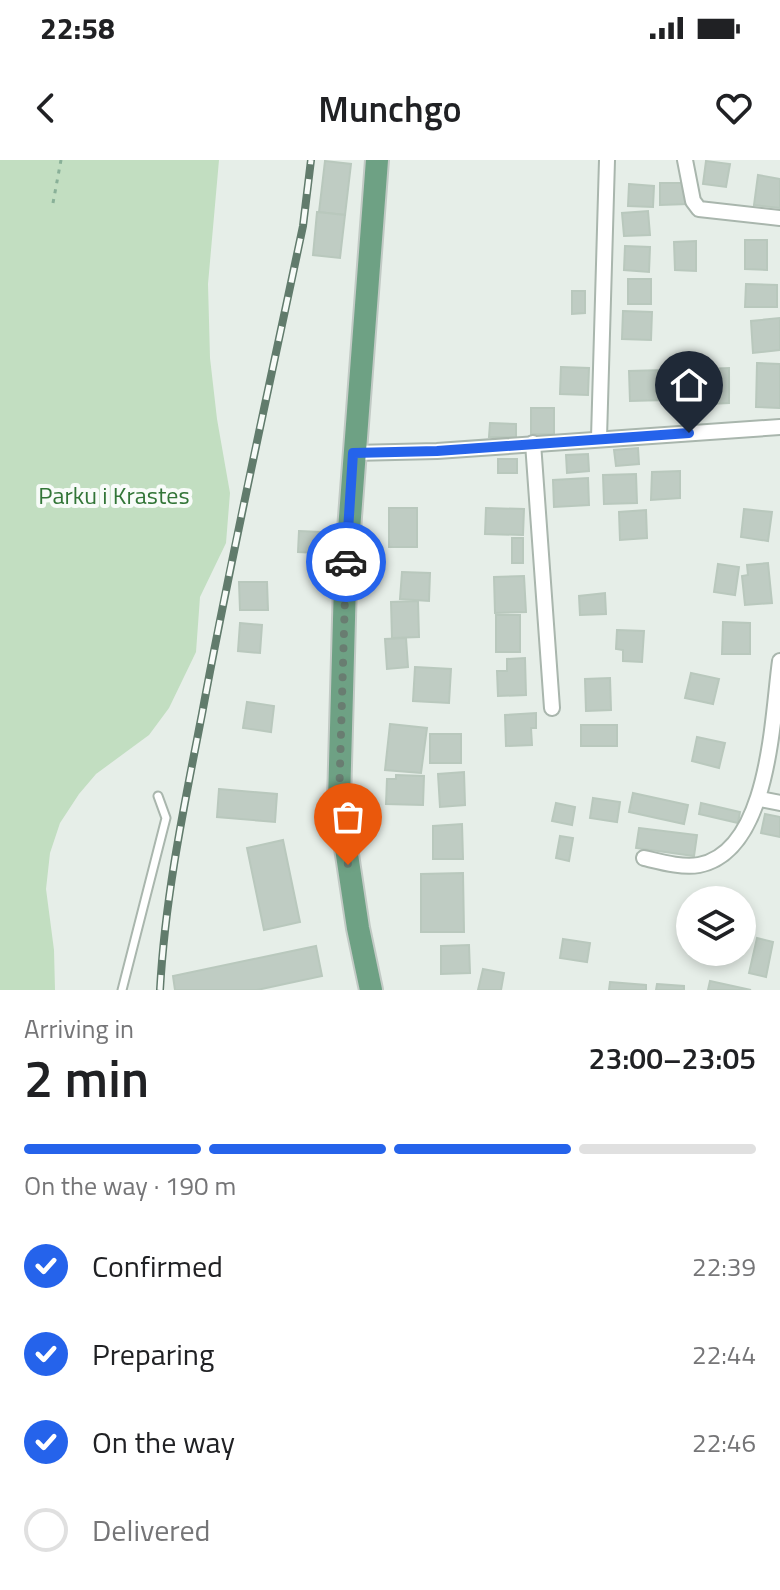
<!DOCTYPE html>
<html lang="en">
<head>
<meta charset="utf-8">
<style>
	body { margin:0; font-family:"Titillium Web",sans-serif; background:#f2f2f2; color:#202124; height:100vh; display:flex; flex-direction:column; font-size:30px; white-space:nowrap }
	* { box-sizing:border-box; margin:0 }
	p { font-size:26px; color:#757577 }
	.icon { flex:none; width:44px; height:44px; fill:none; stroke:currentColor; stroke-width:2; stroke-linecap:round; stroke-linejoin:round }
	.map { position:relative; height:830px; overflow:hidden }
	.side { display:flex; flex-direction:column; background:#fff; flex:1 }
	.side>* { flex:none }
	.controls { position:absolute; left:676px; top:726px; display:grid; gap:16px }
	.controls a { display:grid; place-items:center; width:80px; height:80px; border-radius:50%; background:#fff; box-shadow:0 4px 12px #0003; font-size:40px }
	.pin { position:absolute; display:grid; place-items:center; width:68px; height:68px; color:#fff; margin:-82px -34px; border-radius:50% 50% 50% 0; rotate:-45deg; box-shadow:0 0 8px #0007 }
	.pin .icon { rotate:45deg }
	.courier { position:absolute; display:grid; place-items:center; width:80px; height:80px; margin:-40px; border:6px solid #2563eb; border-radius:50%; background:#fff; color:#222; box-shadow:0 2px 10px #0007 }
	.headline em { font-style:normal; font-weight:600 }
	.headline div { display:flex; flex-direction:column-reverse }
	.headline { display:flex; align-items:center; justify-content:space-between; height:136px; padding:0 24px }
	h1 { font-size:52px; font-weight:600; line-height:60px }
	.bar { display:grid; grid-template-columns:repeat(4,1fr); gap:12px 8px; align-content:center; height:96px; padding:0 24px }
	.bar i { height:10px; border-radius:6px; background:#e0e0e0 }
	.bar .on { background:#2563eb }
	.bar p { grid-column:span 4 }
	ol { padding:0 24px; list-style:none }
	li { display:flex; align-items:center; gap:24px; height:88px }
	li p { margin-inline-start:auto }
	li .icon { padding:8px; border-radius:50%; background:#2563eb; color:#fff; stroke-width:4 }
	li:last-child { color:#757577 }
	li i { width:44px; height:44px; border:4px solid #e0e0e0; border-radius:50% }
	.status { display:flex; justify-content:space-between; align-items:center; height:56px; padding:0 40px; background:#fff; direction:ltr }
	.status svg { height:22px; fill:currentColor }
	header { display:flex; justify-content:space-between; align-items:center; height:104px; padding:0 24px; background:#fff; font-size:36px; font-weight:600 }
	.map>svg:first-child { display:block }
	.green { fill:#c2dec1 }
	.building { fill:#bfccc3; stroke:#b9c8bd; stroke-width:2 }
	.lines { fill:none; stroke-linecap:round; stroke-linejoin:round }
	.lane-casing { stroke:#a9b6ad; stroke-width:11 }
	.street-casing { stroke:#a9b6ad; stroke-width:18 }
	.primary-casing { stroke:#c2cac5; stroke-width:26 }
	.path { stroke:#89b098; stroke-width:3; stroke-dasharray:4 6; stroke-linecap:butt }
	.lane { stroke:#fff; stroke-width:7 }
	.street { stroke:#fff; stroke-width:14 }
	.primary { stroke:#6ea184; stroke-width:22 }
	.rail-casing { stroke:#617b6c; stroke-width:8 }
	.rail { stroke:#f7fbf8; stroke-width:5; stroke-dasharray:15; stroke-linecap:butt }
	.done { stroke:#697d71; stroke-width:8; stroke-dasharray:0 14.4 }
	.route { stroke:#2563eb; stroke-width:10 }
	.labels { text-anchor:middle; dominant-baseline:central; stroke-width:8; stroke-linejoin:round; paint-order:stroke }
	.park-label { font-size:24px; fill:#327537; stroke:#f7fbf8 }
</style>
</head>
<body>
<div class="status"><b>22:58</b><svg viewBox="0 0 49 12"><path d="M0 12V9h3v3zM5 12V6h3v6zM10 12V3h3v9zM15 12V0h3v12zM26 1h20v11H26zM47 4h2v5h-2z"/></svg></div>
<header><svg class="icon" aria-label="back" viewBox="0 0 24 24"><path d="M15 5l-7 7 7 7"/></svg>Munchgo<svg class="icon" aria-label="heart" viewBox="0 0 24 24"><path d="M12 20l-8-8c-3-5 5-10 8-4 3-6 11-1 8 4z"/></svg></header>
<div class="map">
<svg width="780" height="830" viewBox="0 0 780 830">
	<rect width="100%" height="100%" fill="#e6eee8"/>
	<polygon class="green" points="0,0 219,0 208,124 210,198 217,259 230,333 226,383 200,437 196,492 169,548 149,575 96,614 79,634 60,663 50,693 46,729 54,790 55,830 0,830"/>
	<g class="building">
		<polygon points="325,1 351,4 345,55 319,52"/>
		<polygon points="706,1 730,4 726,27 703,24"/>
		<polygon points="758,15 780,19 780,48 754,45"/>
		<polygon points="660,23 688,23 688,44 660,45"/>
		<polygon points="629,24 654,26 653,47 628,46"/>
		<polygon points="648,51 650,75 624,76 622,53"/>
		<polygon points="317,52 345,55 340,98 313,95"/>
		<polygon points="745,80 767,80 767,110 745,109"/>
		<polygon points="696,81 696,111 675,110 674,82"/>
		<polygon points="625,86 650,87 649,112 624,110"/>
		<rect x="628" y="119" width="23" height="25"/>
		<polygon points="746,124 777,125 777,147 745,147"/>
		<polygon points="572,131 585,131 585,153 572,154"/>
		<polygon points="623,151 652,152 651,180 622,179"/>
		<polygon points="780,158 780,190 753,193 751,161"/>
		<polygon points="757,203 780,204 780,248 756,247"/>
		<polygon points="561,207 589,208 588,235 560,234"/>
		<polygon points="729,208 729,243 686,245 683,210"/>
		<polygon points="665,210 666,240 630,241 629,211"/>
		<rect x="531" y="248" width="23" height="26"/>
		<polygon points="490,263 516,264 516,277 489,277"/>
		<polygon points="638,288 639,304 616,306 614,290"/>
		<polygon points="588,294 589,311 567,313 566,295"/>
		<rect x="498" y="299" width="19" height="14"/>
		<polygon points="680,311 680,338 651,340 652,312"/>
		<polygon points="636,314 637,343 604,344 603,315"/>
		<polygon points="588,318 589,345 554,347 553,320"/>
		<rect x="389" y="348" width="28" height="39"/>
		<polygon points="486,348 524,349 523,375 485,374"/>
		<polygon points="744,349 772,352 768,381 741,377"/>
		<polygon points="646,350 647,378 620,380 619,352"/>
		<polygon points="299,371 320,372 319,393 298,392"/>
		<rect x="512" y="378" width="11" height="25"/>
		<polygon points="768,403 772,443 745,445 742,416 748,415 747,405"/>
		<polygon points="718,404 739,407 735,435 714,432"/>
		<polygon points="402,412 430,413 429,441 400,439"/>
		<polygon points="524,416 526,452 495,453 494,417"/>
		<polygon points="239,422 267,422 268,450 240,450"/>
		<polygon points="605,433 606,454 580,455 579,436"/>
		<polygon points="418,441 419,477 392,478 391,442"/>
		<rect x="496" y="455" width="24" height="37"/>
		<polygon points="723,462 750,463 750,494 722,494"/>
		<polygon points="240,463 262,465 260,493 238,491"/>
		<polygon points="617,470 644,471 642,502 623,501 623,490 616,489"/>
		<polygon points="406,478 408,507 387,509 385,479"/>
		<polygon points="525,498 526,535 498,536 497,511 507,511 507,499"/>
		<polygon points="415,507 451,509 449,543 413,541"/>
		<polygon points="691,513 719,519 713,544 685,538"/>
		<polygon points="610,518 611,550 586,551 585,519"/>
		<polygon points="247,542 274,546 271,572 243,568"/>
		<polygon points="536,553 536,568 531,568 532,585 506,586 505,555"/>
		<polygon points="390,564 427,568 421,613 385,610"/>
		<rect x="581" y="565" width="36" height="21"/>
		<rect x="430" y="574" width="31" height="29"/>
		<polygon points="697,577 725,583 719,608 692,601"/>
		<polygon points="464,612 465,645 440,647 438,614"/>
		<polygon points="396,615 424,616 423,645 386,644 387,619 396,619"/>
		<polygon points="219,629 277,634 275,662 217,657"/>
		<polygon points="633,633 688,645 684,664 629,652"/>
		<polygon points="593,638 620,642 617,662 590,658"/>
		<polygon points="556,643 575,647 572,665 552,661"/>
		<polygon points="701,643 740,652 738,663 699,654"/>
		<polygon points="765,654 780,657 780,677 761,673"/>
		<polygon points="462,664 463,699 433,699 433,666"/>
		<polygon points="639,668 697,675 694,696 636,688"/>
		<polygon points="560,676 573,678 569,701 556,698"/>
		<polygon points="283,680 300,762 264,770 247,688"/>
		<polygon points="463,713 464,772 421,772 421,714"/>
		<polygon points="757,778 773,782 766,817 749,813"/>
		<polygon points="563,779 590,783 587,802 560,798"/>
		<polygon points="469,785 470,813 441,814 441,786"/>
		<polygon points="316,786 322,816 257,830 175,830 173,816"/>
		<polygon points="483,809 504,813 501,830 478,830"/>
		<polygon points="710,821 751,830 708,830"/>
		<polygon points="610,822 646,825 646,830 609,830"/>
		<polygon points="657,824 684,826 684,830 656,830"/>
	</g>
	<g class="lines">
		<defs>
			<polyline id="lane" points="122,830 166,658 158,636"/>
			<g id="street">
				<polyline points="685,0 693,41 699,49 780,58"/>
				<polyline points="599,278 607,0"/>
				<polyline points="533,283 552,548"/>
				<polyline points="353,293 437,291 780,267"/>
				<polyline points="760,639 780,643"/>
				<path d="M644,698C661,702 682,708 699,705C770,691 772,558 780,501"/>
			</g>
			<polyline id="primary" points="371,830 358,768 339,641 345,423 377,0"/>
		</defs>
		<use href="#lane" class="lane-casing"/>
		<use href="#street" class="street-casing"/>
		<use href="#primary" class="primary-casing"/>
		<polyline class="path" points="53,43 61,0"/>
		<use href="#lane" class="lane"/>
		<use href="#street" class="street"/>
		<use href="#primary" class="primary"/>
		<defs>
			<path id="rail" d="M160,830C165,737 184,646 202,554C232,391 269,228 303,66L311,0"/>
		</defs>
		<use href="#rail" class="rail-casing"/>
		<use href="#rail" class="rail"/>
	</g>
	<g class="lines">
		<polyline class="done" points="346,402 339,641 348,705"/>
		<polyline class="route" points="346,402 353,293 437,291 689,273"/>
	</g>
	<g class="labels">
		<g class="park-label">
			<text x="114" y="335">Parku i Krastes</text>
		</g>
	</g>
</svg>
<div class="controls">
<a><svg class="icon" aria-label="layers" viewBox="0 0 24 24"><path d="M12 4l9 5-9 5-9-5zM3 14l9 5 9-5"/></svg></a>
</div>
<div class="pin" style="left:348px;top:705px;background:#ea580c"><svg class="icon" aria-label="bag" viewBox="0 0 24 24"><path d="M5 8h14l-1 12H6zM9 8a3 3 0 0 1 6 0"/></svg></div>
<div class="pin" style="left:689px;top:273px;background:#1f2937"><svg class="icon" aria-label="home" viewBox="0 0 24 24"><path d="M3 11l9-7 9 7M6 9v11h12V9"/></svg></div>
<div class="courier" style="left:346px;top:402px"><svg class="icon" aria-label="car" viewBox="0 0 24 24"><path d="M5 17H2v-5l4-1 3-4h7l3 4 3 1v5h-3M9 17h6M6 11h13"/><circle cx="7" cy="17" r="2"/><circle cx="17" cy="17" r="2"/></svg></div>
</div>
<section class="side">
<div class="headline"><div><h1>2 min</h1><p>Arriving in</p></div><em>23:00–23:05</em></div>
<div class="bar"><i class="on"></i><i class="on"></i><i class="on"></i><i></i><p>On the way · 190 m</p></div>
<ol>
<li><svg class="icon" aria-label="check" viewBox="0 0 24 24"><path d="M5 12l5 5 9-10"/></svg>Confirmed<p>22:39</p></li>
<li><svg class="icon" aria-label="check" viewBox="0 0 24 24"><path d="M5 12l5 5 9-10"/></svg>Preparing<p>22:44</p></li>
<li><svg class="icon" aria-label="check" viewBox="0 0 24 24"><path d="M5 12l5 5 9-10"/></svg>On the way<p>22:46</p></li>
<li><i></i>Delivered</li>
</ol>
</section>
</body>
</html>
